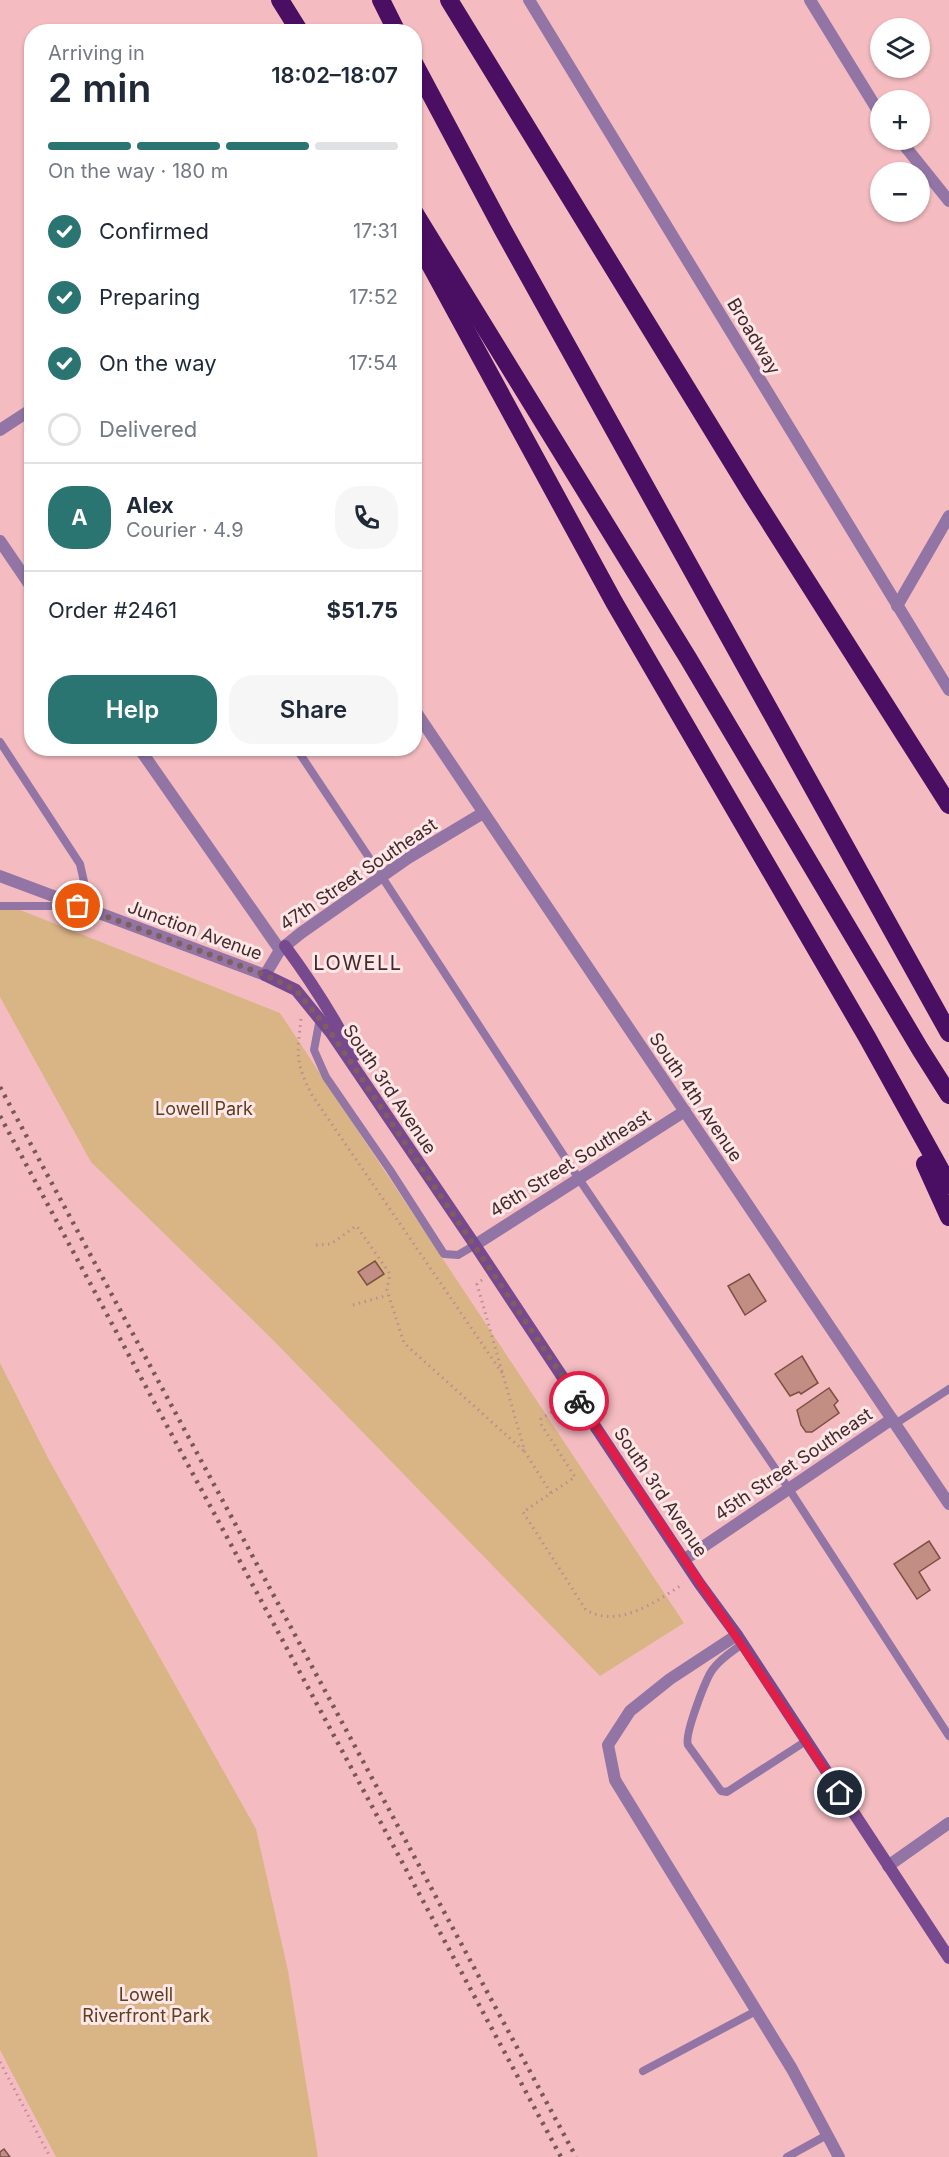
<!DOCTYPE html>
<html lang="en">
<head>
<meta charset="utf-8">
<style>
	body { margin:0; font-family:Inter,sans-serif; background:#f6f6f7; color:#1f2937; height:100vh; display:flex; flex-direction:column; font-size:22px; white-space:nowrap }
	* { box-sizing:border-box; margin:0 }
	p { font-size:20px; color:#747a83 }
	.icon { flex:none; width:33px; height:33px; fill:none; stroke:currentColor; stroke-width:2; stroke-linecap:round; stroke-linejoin:round }
	.map { position:relative; flex:1; overflow:hidden }
	.details { position:absolute; left:24px; top:24px; width:398px; height:732px; display:flex; flex-direction:column; background:#fff; border-radius:24px; box-shadow:0 2px 4px #0004 }
	.details>* { flex:none }
	.buttons { position:absolute; left:870px; top:18px; display:grid; gap:12px }
	.buttons a { display:grid; place-items:center; width:60px; height:60px; border-radius:50%; background:#fff; box-shadow:0 2px 4px #0004; font-size:30px }
	.pin { position:absolute; display:grid; place-items:center; width:51px; height:51px; color:#fff; margin:-26px; border:3px solid #fff; border-radius:50%; box-shadow:0 2px 6px #0007 }
	.courier { position:absolute; display:grid; place-items:center; width:60px; height:60px; margin:-30px; border:4px solid #e11d48; border-radius:50%; background:#fff; color:#222; box-shadow:0 2px 8px #0007 }
	.headline em { font-style:normal; font-weight:600 }
	.headline div { display:flex; flex-direction:column-reverse }
	.headline { display:flex; align-items:center; justify-content:space-between; height:102px; padding:0 24px }
	h1 { font-size:39px; font-weight:600; line-height:45px }
	.bar { display:grid; grid-template-columns:repeat(4,1fr); gap:9px 6px; align-content:center; height:72px; padding:0 24px }
	.bar i { height:8px; border-radius:4px; background:#e0e1e3 }
	.bar .current { background:#2a7472 }
	.bar p { grid-column:span 4 }
	.line { display:flex; align-items:center; gap:15px; padding:0 24px; border-top:2px solid #e0e1e3 }
	.line div { flex:1 }
	.round { display:grid; place-items:center; flex:none; width:63px; height:63px; border-radius:24px; background:#f6f6f7 }
	ol { padding:0 24px; list-style:none }
	li { display:flex; align-items:center; gap:18px; height:66px }
	li p { margin-inline-start:auto }
	li .icon { padding:6px; border-radius:50%; background:#2a7472; color:#fff; stroke-width:4 }
	li:last-child { color:#747a83 }
	li i { width:33px; height:33px; border:3px solid #e0e1e3; border-radius:50% }
	.primary-button { display:flex; gap:12px; margin-top:auto; padding:12px 24px }
	.primary-button a { flex:1; height:69px; border-radius:24px; background:#2a7472; color:#fff; font-size:24px; font-weight:600; line-height:69px; text-align:center }
	.primary-button a+a { background:#f6f6f7; color:#1f2937 }
	.map>svg:first-child { display:block }
	.green { fill:#d9b485 }
	.building { fill:#c28e83; stroke:#7d4f45; stroke-width:1.5 }
	.lines { fill:none; stroke-linecap:round; stroke-linejoin:round }
	.path { stroke:#bc8e92; stroke-width:3; stroke-dasharray:1.5 4.5; stroke-linecap:butt }
	.service { stroke:#9375a5; stroke-width:8 }
	.minor { stroke:#9375a5; stroke-width:12 }
	.tertiary { stroke:#9375a5; stroke-width:12 }
	.secondary { stroke:#77498f; stroke-width:12 }
	.motorway { stroke:#4a0f63; stroke-width:18 }
	.rail { stroke:#78575a; stroke-width:4.5; stroke-dasharray:3 6; stroke-linecap:butt }
	.done { stroke:#7f5d60; stroke-width:6; stroke-dasharray:0 10.8 }
	.route { stroke:#e11d48; stroke-width:8 }
	.labels { text-anchor:middle; dominant-baseline:central; stroke-width:6; stroke-linejoin:round; paint-order:stroke }
	.street-label { font-size:18px; fill:#402a2c; stroke:#ffe7e8 }
	.park-label { font-size:18px; fill:#594121; stroke:#ffe7e8 }
	.neighbourhood-label { font-size:20px; letter-spacing:1.5px; fill:#402a2c; stroke:#ffe7e8 }
</style>
</head>
<body>
<div class="map">
<svg width="949" height="2157" viewBox="0 0 949 2157">
	<rect width="100%" height="100%" fill="#f4bcc1"/>
	<g class="green">
		<polygon points="0,902 280,1013 684,1623 600,1676 273,1340 91,1162 0,997"/>
		<polygon points="0,1363 49,1460 256,1829 288,1971 318,2157 56,2157 0,2050"/>
	</g>
	<g class="building">
		<polygon points="375,1261 384,1274 367,1285 358,1272"/>
		<polygon points="749,1274 766,1301 745,1315 728,1286"/>
		<polygon points="802,1356 818,1383 801,1394 799,1392 790,1396 775,1374"/>
		<polygon points="829,1388 838,1401 834,1405 839,1413 812,1432 806,1432 801,1425 797,1410"/>
		<polygon points="929,1541 940,1558 919,1572 930,1590 917,1599 894,1564"/>
		<polygon points="4,2149 10,2157 0,2157 0,2152"/>
	</g>
	<g class="lines">
		<g class="path">
			<path d="M301,1019C297,1055 295,1062 312,1095L502,1373"/>
			<polyline points="316,1245 331,1244 356,1226 358,1228 390,1274 387,1290 404,1343 524,1451"/>
			<path d="M482,1280L477,1284L525,1452L551,1493L523,1512L586,1610C619,1629 655,1602 683,1584"/>
			<polyline points="353,1305 388,1295"/>
			<polyline points="551,1493 575,1477 541,1424 541,1419 564,1404"/>
			<polyline points="0,2062 50,2157"/>
		</g>
		<g class="service">
			<polyline points="0,742 80,864 87,895 78,906 0,906"/>
			<polyline points="296,748 382,877 579,1179 789,1489 949,1736"/>
			<polyline points="320,1018 314,1050 326,1077 390,1170 444,1254 458,1255 475,1245"/>
			<polyline points="895,1424 949,1389"/>
			<path d="M742,1644C733,1651 720,1659 713,1669C706,1678 684,1735 688,1745L721,1791L727,1792L806,1741"/>
			<polyline points="643,2071 756,2011"/>
			<polyline points="787,2157 827,2135"/>
		</g>
		<g class="minor">
			<polyline points="810,0 880,114"/>
			<polyline points="900,140 949,201"/>
			<polyline points="0,430 32,409"/>
			<polyline points="897,606 949,516"/>
			<polyline points="414,709 949,1504"/>
			<polyline points="265,975 280,950 301,933 408,858 483,813"/>
			<polyline points="475,1245 685,1111"/>
			<polyline points="685,1559 892,1419"/>
			<polyline points="737,1635 670,1679 630,1711 608,1745 615,1780 792,2069 839,2157"/>
			<polyline points="888,1866 949,1823"/>
		</g>
		<g class="tertiary">
			<polyline points="529,0 949,690"/>
			<polyline points="0,541 32,588"/>
			<polyline points="139,748 280,950"/>
			<polyline points="0,876 265,975"/>
		</g>
		<g class="secondary">
			<path d="M285,946C311,981 334,1017 354,1056"/>
			<polyline points="265,975 296,990 331,1033 475,1245 699,1583 737,1635 949,1958"/>
		</g>
		<g class="motorway">
			<polyline points="280,0 300,32"/>
			<polyline points="381,0 397,32"/>
			<polyline points="449,0 751,493 949,805"/>
			<polyline points="414,63 503,230 949,1033"/>
			<polyline points="414,212 688,658 920,1049 949,1095"/>
			<polyline points="414,235 614,602 867,1037 949,1185"/>
			<polyline points="925,1164 949,1217"/>
		</g>
		<g class="rail">
			<polyline points="0,1087 576,2157"/>
			<polyline points="0,1116 561,2157"/>
		</g>
	</g>
	<g class="lines">
		<polyline class="done" points="78,906 265,975 296,990 331,1033 579,1401"/>
		<polyline class="route" points="579,1401 840,1793"/>
	</g>
	<g class="labels">
		<g class="street-label">
			<text transform="translate(754 336) rotate(59)">Broadway</text>
			<text transform="translate(358 874) rotate(-34)">47th Street Southeast</text>
			<text transform="translate(195 930) rotate(20)">Junction Avenue</text>
			<text transform="translate(390 1089) rotate(56)">South 3rd Avenue</text>
			<text transform="translate(696 1097) rotate(56)">South 4th Avenue</text>
			<text transform="translate(570 1163) rotate(-32)">46th Street Southeast</text>
			<text transform="translate(793 1464) rotate(-34)">45th Street Southeast</text>
			<text transform="translate(661 1492) rotate(56)">South 3rd Avenue</text>
		</g>
		<g class="park-label">
			<text x="204" y="1108">Lowell Park</text>
			<text x="146" y="1994">Lowell<tspan x="146" dy="21">Riverfront Park</tspan></text>
		</g>
		<g class="neighbourhood-label">
			<text x="358" y="963">LOWELL</text>
		</g>
	</g>
</svg>
<div class="buttons">
<a><svg class="icon" aria-label="layers" viewBox="0 0 24 24"><path d="M12 4l9 5-9 5-9-5zM3 14l9 5 9-5"/></svg></a>
<a>+</a>
<a>−</a>
</div>
<div class="pin" style="left:78px;top:906px;background:#ea580c"><svg class="icon" aria-label="bag" viewBox="0 0 24 24"><path d="M5 8h14l-1 12H6zM9 8a3 3 0 0 1 6 0"/></svg></div>
<div class="pin" style="left:840px;top:1793px;background:#1f2937"><svg class="icon" aria-label="home" viewBox="0 0 24 24"><path d="M3 11l9-7 9 7M6 9v11h12V9"/></svg></div>
<div class="courier" style="left:579px;top:1401px"><svg class="icon" aria-label="bike" viewBox="0 0 24 24"><circle cx="6" cy="16" r="4"/><circle cx="18" cy="16" r="4"/><path d="M6 16l4-8h5l3 8M10 8l3 8H6M13 5h3"/></svg></div>
<section class="details">
<div class="headline"><div><h1>2 min</h1><p>Arriving in</p></div><em>18:02–18:07</em></div>
<div class="bar"><i class="current"></i><i class="current"></i><i class="current"></i><i></i><p>On the way · 180 m</p></div>
<ol>
<li><svg class="icon" aria-label="check" viewBox="0 0 24 24"><path d="M5 12l5 5 9-10"/></svg>Confirmed<p>17:31</p></li>
<li><svg class="icon" aria-label="check" viewBox="0 0 24 24"><path d="M5 12l5 5 9-10"/></svg>Preparing<p>17:52</p></li>
<li><svg class="icon" aria-label="check" viewBox="0 0 24 24"><path d="M5 12l5 5 9-10"/></svg>On the way<p>17:54</p></li>
<li><i></i>Delivered</li>
</ol>
<div class="line" style="height:108px"><b class="round" style="background:#2a7472;color:#fff">A</b><div><b>Alex</b><p>Courier · 4.9</p></div><a class="round"><svg class="icon" aria-label="phone" viewBox="0 0 24 24"><path d="M5 4h4l2 5-3 2q2 4 5 5l2-3 5 2v4C11 20 4 13 5 4z"/></svg></a></div>
<div class="line" style="height:78px"><div>Order #2461</div><b>$51.75</b></div>
<div class="primary-button"><a>Help</a><a>Share</a></div>
</section>
</div>
</body>
</html>
